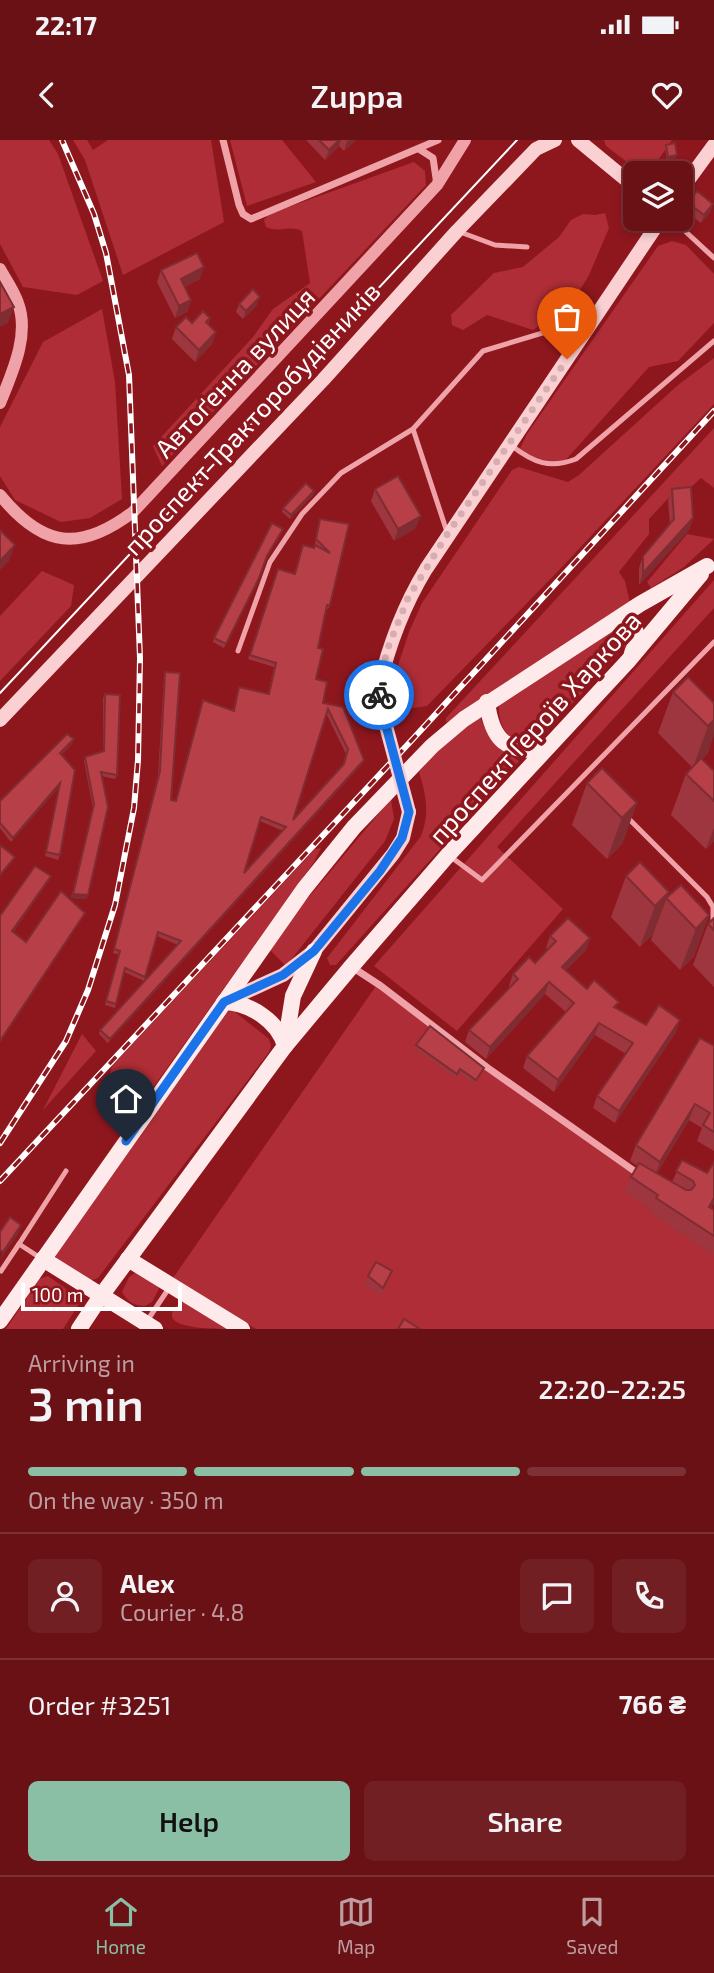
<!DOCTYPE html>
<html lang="en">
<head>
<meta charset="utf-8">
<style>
	body { margin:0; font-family:"Exo 2",sans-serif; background:#721f23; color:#f1f3f6; height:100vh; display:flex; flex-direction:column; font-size:26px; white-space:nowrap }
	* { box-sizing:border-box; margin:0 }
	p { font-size:23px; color:#be9da1 }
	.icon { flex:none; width:38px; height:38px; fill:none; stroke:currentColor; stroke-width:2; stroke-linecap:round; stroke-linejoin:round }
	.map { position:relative; height:1189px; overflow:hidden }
	.drawer { display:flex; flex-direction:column; background:#6a1116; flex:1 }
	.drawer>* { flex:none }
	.tools { position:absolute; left:623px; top:21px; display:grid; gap:14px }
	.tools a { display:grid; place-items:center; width:70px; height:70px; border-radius:10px; background:#6a1116; box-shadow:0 4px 10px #0003,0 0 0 2px #7d3135; font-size:35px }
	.scale { position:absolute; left:21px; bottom:18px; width:161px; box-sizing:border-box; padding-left:7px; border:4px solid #fff; border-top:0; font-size:19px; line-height:24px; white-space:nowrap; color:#fff; -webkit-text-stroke:5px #8e171e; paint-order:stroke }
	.pin { position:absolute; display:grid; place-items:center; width:60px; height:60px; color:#fff; margin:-72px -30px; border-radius:50% 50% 50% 0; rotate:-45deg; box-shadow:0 0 7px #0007 }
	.pin .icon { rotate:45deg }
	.courier { position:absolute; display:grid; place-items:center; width:70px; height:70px; margin:-35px; border:5px solid #1a73e8; border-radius:50%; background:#fff; color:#222; box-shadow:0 2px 9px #0007 }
	.overview em { font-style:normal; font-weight:600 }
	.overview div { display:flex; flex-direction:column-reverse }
	.overview { display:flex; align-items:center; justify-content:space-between; height:119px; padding:0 28px }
	h1 { font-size:46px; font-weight:600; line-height:52px }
	.bar { display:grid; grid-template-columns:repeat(4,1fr); gap:10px 7px; align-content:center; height:84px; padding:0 28px }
	.bar i { height:9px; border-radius:5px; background:#7d3135 }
	.bar .current { background:#8abfa5 }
	.bar p { grid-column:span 4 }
	.line { display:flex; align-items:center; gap:18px; padding:0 28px; border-top:2px solid #7d3135 }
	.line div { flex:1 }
	.round { display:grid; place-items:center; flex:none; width:74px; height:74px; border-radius:10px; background:#721f23 }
	.action { display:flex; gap:14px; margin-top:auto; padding:14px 28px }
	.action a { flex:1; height:80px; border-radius:10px; background:#8abfa5; color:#111; font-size:28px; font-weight:600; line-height:80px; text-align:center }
	.action a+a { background:#721f23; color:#f1f3f6 }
	.status { display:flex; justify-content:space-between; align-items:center; height:49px; padding:0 35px; background:#6a1116; direction:ltr }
	.status svg { height:19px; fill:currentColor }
	header { display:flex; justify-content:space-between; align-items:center; height:91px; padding:0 28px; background:#6a1116; font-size:32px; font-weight:600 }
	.tabs { display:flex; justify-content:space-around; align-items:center; height:98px; border-top:2px solid #7d3135; background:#6a1116; font-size:19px; color:#be9da1 }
	.tabs a { display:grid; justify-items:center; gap:4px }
	.tabs .current { color:#8abfa5 }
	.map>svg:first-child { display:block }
	.green { fill:#ae2d36 }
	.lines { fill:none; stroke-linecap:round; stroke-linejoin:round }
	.service { stroke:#efa2a8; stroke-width:5 }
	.minor { stroke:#efa2a8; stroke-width:7 }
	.tertiary { stroke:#efa2a8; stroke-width:12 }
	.secondary { stroke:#fbd0d2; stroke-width:14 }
	.primary { stroke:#ffeaeb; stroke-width:16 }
	.tram { stroke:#fff; stroke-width:2 }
	.rail-casing { stroke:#fff; stroke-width:6 }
	.rail { stroke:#8e171e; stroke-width:3.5; stroke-dasharray:10; stroke-linecap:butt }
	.secondary-bridge { stroke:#fbd0d2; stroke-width:14 }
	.wall { fill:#9d363e; fill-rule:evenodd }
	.shaded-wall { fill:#7f2c32 }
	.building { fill:#b63f48; stroke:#7f2c32; stroke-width:2; fill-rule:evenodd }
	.done { stroke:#d7aeb0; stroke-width:7; stroke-dasharray:0 12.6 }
	.route { stroke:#1a73e8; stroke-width:9 }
	.labels { text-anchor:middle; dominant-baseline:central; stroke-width:7; stroke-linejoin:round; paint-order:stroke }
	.street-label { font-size:26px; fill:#fff; stroke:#8e171e }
</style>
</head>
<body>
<div class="status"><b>22:17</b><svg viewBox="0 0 49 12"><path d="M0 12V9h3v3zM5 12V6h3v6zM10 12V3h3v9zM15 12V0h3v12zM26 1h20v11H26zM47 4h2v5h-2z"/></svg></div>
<header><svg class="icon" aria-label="back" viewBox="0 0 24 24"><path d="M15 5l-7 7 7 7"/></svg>Zuppa<svg class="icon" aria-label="heart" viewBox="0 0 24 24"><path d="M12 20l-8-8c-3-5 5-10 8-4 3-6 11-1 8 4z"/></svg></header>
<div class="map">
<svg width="714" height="1189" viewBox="0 0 714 1189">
	<rect width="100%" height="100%" fill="#8e171e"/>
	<g class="green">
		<polygon points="0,0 49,0 58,14 103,141 77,155 23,147 0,104"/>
		<polygon points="73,0 87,0 93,10 108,0 211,0 224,82 123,135 85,20"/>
		<polygon points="230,0 282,0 316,42 247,66"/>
		<polygon points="604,0 672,0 649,33 639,31 606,6"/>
		<path d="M414,22L425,31L426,45L162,326L153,306L253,197L273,169L310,143L302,91C289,85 280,93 266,87L264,80L269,74Z"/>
		<polygon points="605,73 609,88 589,135 571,165 533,190 487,175 463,190 452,185 451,175 494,133 523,127 559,97 571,80 583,74 595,75"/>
		<polygon points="672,101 686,105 714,134 714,183 678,221 649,227 562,324 530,320 519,311 527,294 658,106"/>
		<polygon points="102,169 115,242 122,359 90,378 61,382 15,360 0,336 0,287 43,202"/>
		<polygon points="714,218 714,264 562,427 427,566 413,568 394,564 391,547 409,492 422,463 512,330 519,327 568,342 579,335 678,245"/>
		<polygon points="714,288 714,348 701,338 688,350 674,352 649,379 649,394 619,432 625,441 630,463 450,581 446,582 446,578"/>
		<polygon points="687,394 714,399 684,427 651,448 647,442"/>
		<polygon points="42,431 74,445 71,466 0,541 0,476"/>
		<polygon points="714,440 714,468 497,707 563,769 457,891 374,826"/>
		<path d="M619,485L627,486L630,501L536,603C510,610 497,585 499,563Z"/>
		<path d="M480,576C487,598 499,609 519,621L336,825H330L327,818L421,696C430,673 426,655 419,632L436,612Z"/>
		<polygon points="391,659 394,679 385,701 286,826 267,807"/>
		<polygon points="321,708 314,722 125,987 114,980 109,938 112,926 315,709"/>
		<polygon points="376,846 714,1084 714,1189 256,1189 173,1138"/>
		<polygon points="230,871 235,872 269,899 271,906 269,912 98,1138 89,1141 56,1124 56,1110 223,874"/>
		<polygon points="82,894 96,911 43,970"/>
		<path d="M135,1133C145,1134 155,1139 159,1149L152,1162L145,1166C134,1166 127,1161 122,1152L129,1137Z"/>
		<polygon points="48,1136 76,1156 79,1164 63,1189 6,1189 39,1139"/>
		<path d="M183,1162L191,1164L230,1189C217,1189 169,1189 172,1174C173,1167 178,1165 183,1162Z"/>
	</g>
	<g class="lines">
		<g class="service">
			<polyline points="672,79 714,118"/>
			<polyline points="460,92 495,105 527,107"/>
			<polyline points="413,289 447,392"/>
			<path d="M512,306C534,323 550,329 576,319L714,201"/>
			<polyline points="238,511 270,422 302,374 341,333 413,289 483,211 589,179"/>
			<polyline points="627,677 707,757 713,767 713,782"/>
			<polyline points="451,717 482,740 714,502"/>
			<polyline points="19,1104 66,1031"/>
			<polyline points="1,1131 19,1104 42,1119"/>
			<polyline points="147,1181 169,1148"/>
		</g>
		<g class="minor">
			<polyline points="223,0 239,65 243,74 251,79 438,0"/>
			<polyline points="419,9 433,18 437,45"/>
			<polyline points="352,827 381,846 488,928 640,1035"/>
		</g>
		<g class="tertiary">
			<path d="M0,129C6,140 14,151 18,163C30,195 12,233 0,263"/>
			<path d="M0,355C43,408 80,412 133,372L437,45L465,0"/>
		</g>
		<g class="secondary">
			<polyline points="578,0 635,47"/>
			<polyline points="681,50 714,5"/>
			<path d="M379,547C389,504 403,467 426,429L661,79"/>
			<polyline points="0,580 323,240 457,91 536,9 555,0"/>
			<polyline points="224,862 283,835 314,811 393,714 403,698 409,672"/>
		</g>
		<g class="primary">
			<path d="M616,480C637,482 641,494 632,513"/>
			<path d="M487,562C492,601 506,612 544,610"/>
			<path d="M224,862C250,863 278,881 285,906"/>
			<polyline points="285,906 293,856 314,811"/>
			<polyline points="43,1119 155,1189"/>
			<polyline points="128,1119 242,1189"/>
			<polyline points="0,1181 304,749 354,687 432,606 464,579 640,464 707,426"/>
			<polyline points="79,1189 101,1156 285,906 351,827 448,715 628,521 701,434"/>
		</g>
		<polyline class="tram" points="0,553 517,0"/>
		<defs>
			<g id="rail">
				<polyline points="0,1003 66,901 88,850 115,765 134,668 138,620 140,518 129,235 106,113 94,74 62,0"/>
				<polyline points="0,1041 411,601 714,271"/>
			</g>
		</defs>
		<use href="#rail" class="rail-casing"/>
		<use href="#rail" class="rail"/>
		<polyline class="secondary-bridge" points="379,547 381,567 409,672"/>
	</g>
	<g class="wall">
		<polygon points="306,0 356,0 344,11 339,6 325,20"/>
		<polygon points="666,5 675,19 667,21 665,9"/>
		<polygon points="688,63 713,64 710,72 701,83 685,71"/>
		<polygon points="161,130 200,139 184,147 191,160 187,172 175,178 157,142"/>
		<polygon points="239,164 257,165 243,179 236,172"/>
		<polygon points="210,178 208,184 216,192 212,204 195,222 172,199 176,187"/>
		<polygon points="375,349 416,388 394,401 371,361"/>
		<polygon points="672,349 693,378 689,390 639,445 639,428 643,416 670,385 668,361"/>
		<polygon points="314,351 313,355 290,379 282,372 283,368"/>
		<path d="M320,379L349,384L330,465L328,469H326L318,508L316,539L323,563L364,620L362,624L108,903L99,894L100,890L178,805L157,796L144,841L124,832L115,868L105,865L119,815L113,813L158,635L164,536L165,532L171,660L176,661L233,570L239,547L268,554L274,527L248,519L278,429L295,434L314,408L318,407L315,403ZM326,573L346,614L343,625L293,680ZM260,681L283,691L244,733Z"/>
		<polygon points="283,389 265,420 257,443 224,508 213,502 214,498"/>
		<polygon points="673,552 714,563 708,613 702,619 714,631 714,701 706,709 671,675 686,634 692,627 658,593"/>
		<polygon points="105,554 117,635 115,639 102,636 88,755 86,759 71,758 93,668 84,621 85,617 103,612 103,558"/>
		<polygon points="73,603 61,615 60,715 58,720 45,716 59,647 11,702 0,688 0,661"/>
		<polygon points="587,643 637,663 622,704 607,719 572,685"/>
		<polygon points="626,736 669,752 653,794 640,807 611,777"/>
		<polygon points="666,758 709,775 694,816 680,830 651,800"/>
		<polygon points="714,778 714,847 693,825 708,784"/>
		<polygon points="550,796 590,798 586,810 566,830 587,849 616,868 646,885 676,892 615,983 593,968 597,956 626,914 595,895 554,952 523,928 527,916 566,872 545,854 486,919 465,902 469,890 510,847 509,846 513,834 535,823 548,810 546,808"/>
		<polygon points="416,905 484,928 474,944 459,933 455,938 414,909"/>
		<polygon points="714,906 714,1011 697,1001 702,988 689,980 657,1033 672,1042 682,1020 711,1069 714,1070 714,1115 650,1073 651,1070 625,1052 631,1037 638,1026 630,1021 636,1005"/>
		<polygon points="368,1136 389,1139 380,1156 365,1144"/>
	</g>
	<g class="shaded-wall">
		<polygon points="339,0 341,0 339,6 325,20 329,10"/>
		<polygon points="349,0 356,0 344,11 347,1"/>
		<polygon points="677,15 675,19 667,21 668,17"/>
		<polygon points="713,64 710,72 701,83 704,75"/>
		<polygon points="204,127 200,139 176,151 181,139"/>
		<polygon points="260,157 257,165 243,179 246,171"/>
		<polygon points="191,160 187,172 175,178 179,166"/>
		<polygon points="14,167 8,183 0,187 0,174"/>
		<polygon points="216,192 212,204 195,222 199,210"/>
		<polygon points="314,351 313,355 290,379 291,375"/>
		<polygon points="421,376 416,388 394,401 398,389"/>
		<polygon points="693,378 689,390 639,445 643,433"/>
		<polygon points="15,405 9,421 0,430 0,421"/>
		<polygon points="714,580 714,595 708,613 693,628 708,586"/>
		<polygon points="74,599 73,603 58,617 60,613"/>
		<polygon points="364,620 362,624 108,903 110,899"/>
		<polygon points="60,643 59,647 11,702 13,698"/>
		<polygon points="637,663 622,704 607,719 622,678"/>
		<polygon points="714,688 714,701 706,709"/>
		<polygon points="15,717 13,721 0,737 0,735"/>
		<polygon points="51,736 49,741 11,796 12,791"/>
		<polygon points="669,752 653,794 640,807 655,766"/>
		<polygon points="73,754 88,755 86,759 71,758"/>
		<polygon points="85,773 83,777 0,903 0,901"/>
		<polygon points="709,775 694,816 680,830 696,789"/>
		<polygon points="590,798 586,810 557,839 562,827"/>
		<polygon points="549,842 545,854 486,919 490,907"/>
		<polygon points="680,880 676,892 615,983 619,971"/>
		<polygon points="599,883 595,895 554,952 558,940"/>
		<polygon points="695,964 689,980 654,1037 660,1022"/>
		<polygon points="714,1058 714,1064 703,1082 709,1067"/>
		<polygon points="21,1085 18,1094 0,1120 3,1112"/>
	</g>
	<g class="building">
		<polygon points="319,0 339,0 329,10"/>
		<polygon points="675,3 677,15 668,17 666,5"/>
		<polygon points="697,51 713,64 704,75 688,63"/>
		<polygon points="197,113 204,127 181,139 191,160 179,166 161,130"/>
		<polygon points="0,142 14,167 0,174"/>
		<polygon points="253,149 260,157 246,171 239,164"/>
		<polygon points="203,171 210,178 206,182 216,192 199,210 176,187 186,177 192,183"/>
		<polygon points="398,336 421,376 398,389 375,349"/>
		<polygon points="306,343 314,351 291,375 283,368"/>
		<polygon points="691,347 693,378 643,433 643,416 674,379 672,349"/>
		<path d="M320,379L349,384L330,465H327L318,508L323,509L316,539L327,542L323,563L343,567L364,620L110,899L100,890L181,801L158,792L145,837L125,828L116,864L106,861L120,811L114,809L160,631L165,532L180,533L171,660L176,661L203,560L234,571L239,547L269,554L276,523L250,515L278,429L295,434L303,405L314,408L315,405L330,413L316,399ZM328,569L348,609L344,624L293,680ZM261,677L286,687L244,733Z"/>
		<polygon points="272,383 283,389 267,416 259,438 226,504 214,498"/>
		<polygon points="0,390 15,405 0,421"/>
		<polygon points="688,537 714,563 714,580 708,586 673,552"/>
		<polygon points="105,554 120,555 117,635 101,632 108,667 88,755 73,754 94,664 85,617 104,611"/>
		<polygon points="67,594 74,599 60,613 75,630 60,715 46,712 60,643 13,698 0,683 0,661"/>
		<polygon points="701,618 714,631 714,661 686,634"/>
		<polygon points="602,628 637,663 622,678 587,643"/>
		<polygon points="0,705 15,717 0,735"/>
		<polygon points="640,722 669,752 655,766 626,736"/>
		<polygon points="35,726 51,736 12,791 26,802 61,751 85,773 0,901 0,776"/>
		<polygon points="681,745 709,775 696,789 666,758"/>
		<polygon points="568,778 590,798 562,827 587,849 594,840 619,862 614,867 646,885 659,865 680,880 619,971 597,956 633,903 599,883 558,940 527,916 574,863 549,842 490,907 469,890 518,839 513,834 529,817 535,823 556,801 550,796"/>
		<polygon points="714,778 714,790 708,784"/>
		<polygon points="430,886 484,928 476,940 460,929 457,934 416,905"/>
		<polygon points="700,898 714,906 714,992 703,985 710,973 695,964 660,1022 636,1005"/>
		<polygon points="682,1020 707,1033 714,1022 714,1058 709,1067 714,1070 714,1096 656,1058 658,1055 631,1037 639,1023 686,1050 691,1050 695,1045 693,1041 676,1031"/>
		<polygon points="10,1077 21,1085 3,1112 0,1110 0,1092"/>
		<polygon points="376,1122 392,1131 383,1148 368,1136"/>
		<polygon points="404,1179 420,1189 398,1189"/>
	</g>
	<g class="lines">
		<polyline class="done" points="379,555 379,547 387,510 408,458 448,393 567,219"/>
		<polyline class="route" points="126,1001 224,862 283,835 314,811 380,731 402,698 409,672 381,567 379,555"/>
	</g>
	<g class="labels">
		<g class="street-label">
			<text transform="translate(234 232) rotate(-47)">Автоґенна вулиця</text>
			<text transform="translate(251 278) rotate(-47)">проспект Тракторобудівників</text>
			<text transform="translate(534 587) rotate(-48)">проспект Героїв Харкова</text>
		</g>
	</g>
</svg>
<div class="tools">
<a><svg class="icon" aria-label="layers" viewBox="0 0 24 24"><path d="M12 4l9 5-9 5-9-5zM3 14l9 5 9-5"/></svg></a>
</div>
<div class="scale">100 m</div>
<div class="pin" style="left:567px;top:219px;background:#ea580c"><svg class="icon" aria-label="bag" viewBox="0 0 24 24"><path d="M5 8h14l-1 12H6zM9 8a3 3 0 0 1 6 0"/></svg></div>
<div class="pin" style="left:126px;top:1001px;background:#1f2937"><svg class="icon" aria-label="home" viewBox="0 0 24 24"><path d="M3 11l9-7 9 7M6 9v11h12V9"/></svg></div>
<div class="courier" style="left:379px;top:555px"><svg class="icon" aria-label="bike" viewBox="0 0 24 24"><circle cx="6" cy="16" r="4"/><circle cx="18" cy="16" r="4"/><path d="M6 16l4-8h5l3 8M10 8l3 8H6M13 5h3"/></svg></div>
</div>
<section class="drawer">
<div class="overview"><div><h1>3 min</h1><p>Arriving in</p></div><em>22:20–22:25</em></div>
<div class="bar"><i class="current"></i><i class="current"></i><i class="current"></i><i></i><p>On the way · 350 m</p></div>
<div class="line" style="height:126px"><a class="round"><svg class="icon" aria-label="person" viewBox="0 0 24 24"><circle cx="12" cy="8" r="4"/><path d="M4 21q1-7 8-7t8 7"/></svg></a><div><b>Alex</b><p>Courier · 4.8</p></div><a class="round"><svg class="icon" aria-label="chat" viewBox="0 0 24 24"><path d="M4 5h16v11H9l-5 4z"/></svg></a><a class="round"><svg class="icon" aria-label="phone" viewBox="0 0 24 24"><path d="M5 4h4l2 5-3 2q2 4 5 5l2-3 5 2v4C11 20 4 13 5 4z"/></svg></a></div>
<div class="line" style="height:91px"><div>Order #3251</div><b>766 ₴</b></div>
<div class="action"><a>Help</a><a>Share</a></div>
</section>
<nav class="tabs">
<a class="current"><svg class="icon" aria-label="home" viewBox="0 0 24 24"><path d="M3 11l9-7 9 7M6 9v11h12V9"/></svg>Home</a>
<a><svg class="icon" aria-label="map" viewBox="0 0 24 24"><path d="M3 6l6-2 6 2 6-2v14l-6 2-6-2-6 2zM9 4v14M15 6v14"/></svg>Map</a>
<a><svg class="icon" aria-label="saved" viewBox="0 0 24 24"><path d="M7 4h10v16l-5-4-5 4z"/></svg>Saved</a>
</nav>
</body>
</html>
